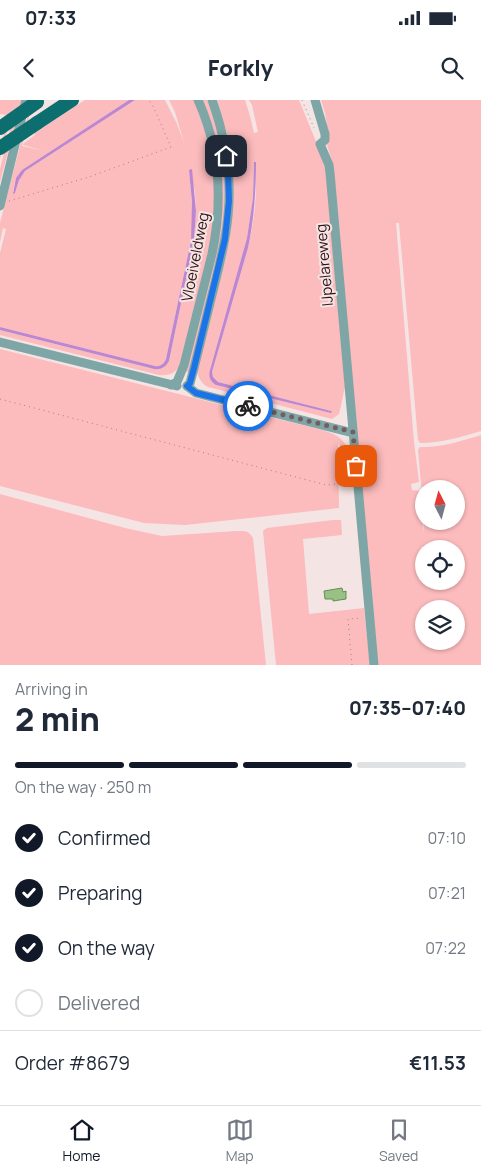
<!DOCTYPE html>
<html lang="en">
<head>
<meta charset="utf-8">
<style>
	body { margin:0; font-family:Manrope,sans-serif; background:#f6f6f7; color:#1f2937; height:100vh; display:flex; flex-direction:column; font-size:19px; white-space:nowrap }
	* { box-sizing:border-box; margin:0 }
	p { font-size:16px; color:#747a83 }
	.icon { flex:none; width:28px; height:28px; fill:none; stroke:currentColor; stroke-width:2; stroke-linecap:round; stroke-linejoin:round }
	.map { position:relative; height:565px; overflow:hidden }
	.side { display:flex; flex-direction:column; background:#fff; flex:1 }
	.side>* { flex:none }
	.needle { width:32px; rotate:354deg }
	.tools { position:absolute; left:415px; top:380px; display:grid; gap:10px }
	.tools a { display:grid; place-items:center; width:50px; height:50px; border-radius:50%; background:#fff; box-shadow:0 1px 4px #0004; font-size:25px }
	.pin { position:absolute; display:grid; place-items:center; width:42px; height:42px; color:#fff; margin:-21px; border-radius:10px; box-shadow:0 2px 8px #0006 }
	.courier { position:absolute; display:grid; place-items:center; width:50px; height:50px; margin:-25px; border:4px solid #1a73e8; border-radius:50%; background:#fff; color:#222; box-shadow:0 1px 6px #0007 }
	.head em { font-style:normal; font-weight:800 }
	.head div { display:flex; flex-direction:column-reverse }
	.head { display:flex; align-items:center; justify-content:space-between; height:85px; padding:0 15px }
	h1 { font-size:32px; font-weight:800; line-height:38px }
	.bar { display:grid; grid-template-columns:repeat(4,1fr); gap:8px 5px; align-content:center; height:60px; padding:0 15px }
	.bar i { height:6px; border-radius:4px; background:#e0e1e3 }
	.bar .selected { background:#111827 }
	.bar p { grid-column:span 4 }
	.line { display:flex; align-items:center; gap:12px; padding:0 15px; border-top:1px solid #e0e1e3 }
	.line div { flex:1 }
	ol { padding:0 15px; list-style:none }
	li { display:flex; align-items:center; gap:15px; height:55px }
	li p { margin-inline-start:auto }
	li .icon { padding:5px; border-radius:50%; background:#111827; color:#fff; stroke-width:4 }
	li:last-child { color:#747a83 }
	li i { width:28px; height:28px; border:2px solid #e0e1e3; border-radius:50% }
	.status { display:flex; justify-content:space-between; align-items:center; height:35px; padding:0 25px; background:#fff; direction:ltr }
	.status svg { height:14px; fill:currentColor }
	header { display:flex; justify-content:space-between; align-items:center; height:65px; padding:0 15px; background:#fff; font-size:22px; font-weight:800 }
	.tabs { display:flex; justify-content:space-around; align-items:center; height:70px; border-top:1px solid #e0e1e3; background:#fff; font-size:14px; color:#747a83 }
	.tabs a { display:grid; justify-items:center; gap:2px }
	.tabs .selected { color:#111827 }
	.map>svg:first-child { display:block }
	.green { fill:#fcbbbd; fill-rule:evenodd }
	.water { fill:#bc87d0 }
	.building { fill:#98c185; stroke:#658d53 }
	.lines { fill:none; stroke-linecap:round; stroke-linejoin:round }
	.path { stroke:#9b8586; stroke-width:1; stroke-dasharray:1 4; stroke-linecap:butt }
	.minor { stroke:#7fa6a6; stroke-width:9 }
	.primary { stroke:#0c6e6f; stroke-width:14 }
	.primary-bridge { stroke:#0c6e6f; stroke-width:14 }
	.done { stroke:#765d5f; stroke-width:5; stroke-dasharray:0 9 }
	.route { stroke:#1a73e8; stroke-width:6 }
	.labels { text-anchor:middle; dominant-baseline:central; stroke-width:4; stroke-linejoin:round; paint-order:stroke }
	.street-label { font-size:15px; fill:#311417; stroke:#f5e4e4 }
</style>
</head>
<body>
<div class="status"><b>07:33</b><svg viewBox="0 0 49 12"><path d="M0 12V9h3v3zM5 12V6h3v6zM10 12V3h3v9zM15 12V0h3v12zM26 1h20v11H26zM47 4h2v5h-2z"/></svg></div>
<header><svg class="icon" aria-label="back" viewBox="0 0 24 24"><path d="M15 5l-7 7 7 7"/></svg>Forkly<svg class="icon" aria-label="search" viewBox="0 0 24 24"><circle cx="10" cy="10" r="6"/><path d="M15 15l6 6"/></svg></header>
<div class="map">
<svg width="481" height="565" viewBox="0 0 481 565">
	<rect width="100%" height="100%" fill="#f5e4e4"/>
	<g class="green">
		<polygon points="0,0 22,0 0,82 0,69 15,10 12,11 0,59 0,50 9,14 6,15 0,14"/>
		<path d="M32,0H33L22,46L44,51L23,45L24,43L35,35L34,33L85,0H129L22,70L16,78L13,92L15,93L20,77L25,71L135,0H165L177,24L184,43L175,12L169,0H195L210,47L215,88L211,141L181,263C176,273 170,276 159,275L0,235V230L154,269C161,270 166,267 169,261L194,141L196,111L195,92L189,70L192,102V131L189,150L166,259C164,264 160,267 155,266L0,227V153L6,129L3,128L0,142V123Z"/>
		<polygon points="201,0 207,0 213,14 224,55 226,121 190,273 185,271 221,103"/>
		<path d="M217,0H245L250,16L254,33L258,32L252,5L249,0H299L324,61L326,72L345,287L339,314L332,319L208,287C202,284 199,279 197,272L226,155L229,52L227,33ZM254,62C259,89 254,121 248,148L212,272L213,277L218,282L331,311V313L216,285C211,281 209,277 210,270L247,138L253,98Z"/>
		<path d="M321,0H481V331C461,337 441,343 420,343L418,340L399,123H396L414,342L419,382L411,384L412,390L420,391L424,433V421H456V389H424V417L418,350L420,347C440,348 461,341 481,335V565H378L333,65L327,45L329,38L325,13ZM424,449H456V481H424ZM424,509H456V541H424Z"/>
		<path d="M0,249L322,330C344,336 349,345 352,367L348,371L344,352L338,343L339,408L185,425L144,423L0,386Z"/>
		<path d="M0,394L125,428L162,436L236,431C245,431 248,430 253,438L266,565H0Z"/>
		<polygon points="333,420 341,420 342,435 303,439 309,514 364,508 370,565 276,565 263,431 267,428"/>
	</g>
	<g class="water">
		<polygon points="129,0 135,0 25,71 19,80 15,93 13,94 16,78 22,70"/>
		<path d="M254,62H256C256,91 254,120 248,148L212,272L213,277L218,282L331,311L332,312L331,313L216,285C211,282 208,277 210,270L247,138L253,98Z"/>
		<path d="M192,69L196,111L194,141L169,261C166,267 161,270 154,269L0,230V227L155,266C160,267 164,264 166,259L191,141L192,102L189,70Z"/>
	</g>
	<polygon class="building" points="342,488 343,492 346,491 346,499 333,501 333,499 325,499 324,491"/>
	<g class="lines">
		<g class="path">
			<polyline points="302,0 314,28"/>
			<polyline points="9,101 89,77 171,47 154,8 149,0"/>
			<polyline points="0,299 326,385 348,383"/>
			<polyline points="352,565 348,519 362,518"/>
		</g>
		<g class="minor">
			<polyline points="315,0 325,34 325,40 320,44 329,65 330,73 374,565"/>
			<polyline points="0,106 26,0"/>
			<polyline points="0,242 177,286"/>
			<path d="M171,285L177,282L184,265L212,154C223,101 220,49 198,0"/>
			<path d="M187,286L190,283L194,268C201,241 207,214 214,187C220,163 226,140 228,116C232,77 225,36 212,0"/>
			<polyline points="187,286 196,293 353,333"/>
		</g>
		<polyline class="primary" points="37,23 72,0"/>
		<g class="primary-bridge">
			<polyline points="0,28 37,2"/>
			<polyline points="0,48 37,23"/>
		</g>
	</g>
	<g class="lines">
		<polyline class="done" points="248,306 353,332 356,366"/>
		<polyline class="route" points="226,56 228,71 229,101 225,139 194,268 190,283 187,286 196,293 248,306"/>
	</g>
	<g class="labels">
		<g class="street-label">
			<text transform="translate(195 157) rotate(-79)">Vloeiveldweg</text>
			<text transform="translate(324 165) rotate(-95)">IJpelareweg</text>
		</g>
	</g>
</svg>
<div class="tools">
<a><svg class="needle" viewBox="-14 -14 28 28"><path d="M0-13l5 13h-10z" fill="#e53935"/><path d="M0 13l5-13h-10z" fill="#747a83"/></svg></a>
<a><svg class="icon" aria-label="locate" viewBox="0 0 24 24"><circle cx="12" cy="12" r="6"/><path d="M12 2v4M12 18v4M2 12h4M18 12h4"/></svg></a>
<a><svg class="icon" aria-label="layers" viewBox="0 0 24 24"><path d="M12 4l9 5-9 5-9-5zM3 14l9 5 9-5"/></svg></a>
</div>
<div class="pin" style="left:356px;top:366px;background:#ea580c"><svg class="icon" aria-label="bag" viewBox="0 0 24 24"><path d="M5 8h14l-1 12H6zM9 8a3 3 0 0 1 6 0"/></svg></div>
<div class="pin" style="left:226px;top:56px;background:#1f2937"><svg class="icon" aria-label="home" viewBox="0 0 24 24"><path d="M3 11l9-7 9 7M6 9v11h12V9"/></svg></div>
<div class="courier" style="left:248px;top:306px"><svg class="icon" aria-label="bike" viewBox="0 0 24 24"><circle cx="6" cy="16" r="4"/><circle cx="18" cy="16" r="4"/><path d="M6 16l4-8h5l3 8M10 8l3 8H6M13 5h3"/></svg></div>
</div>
<section class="side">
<div class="head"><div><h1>2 min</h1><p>Arriving in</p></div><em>07:35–07:40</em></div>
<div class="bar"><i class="selected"></i><i class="selected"></i><i class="selected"></i><i></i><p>On the way · 250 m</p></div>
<ol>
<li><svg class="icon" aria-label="check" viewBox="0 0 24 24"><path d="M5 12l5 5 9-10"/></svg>Confirmed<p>07:10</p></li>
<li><svg class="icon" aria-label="check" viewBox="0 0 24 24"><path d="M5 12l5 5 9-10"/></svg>Preparing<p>07:21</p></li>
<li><svg class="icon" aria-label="check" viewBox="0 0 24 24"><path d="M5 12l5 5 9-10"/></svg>On the way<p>07:22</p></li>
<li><i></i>Delivered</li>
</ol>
<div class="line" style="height:65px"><div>Order #8679</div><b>€11.53</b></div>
</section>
<nav class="tabs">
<a class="selected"><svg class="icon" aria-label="home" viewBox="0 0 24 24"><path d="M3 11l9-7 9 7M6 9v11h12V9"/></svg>Home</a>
<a><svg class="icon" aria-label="map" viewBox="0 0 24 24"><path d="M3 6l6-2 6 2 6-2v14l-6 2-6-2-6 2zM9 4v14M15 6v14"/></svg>Map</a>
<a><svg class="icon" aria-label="saved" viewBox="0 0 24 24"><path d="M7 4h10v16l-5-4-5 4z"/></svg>Saved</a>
</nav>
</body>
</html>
